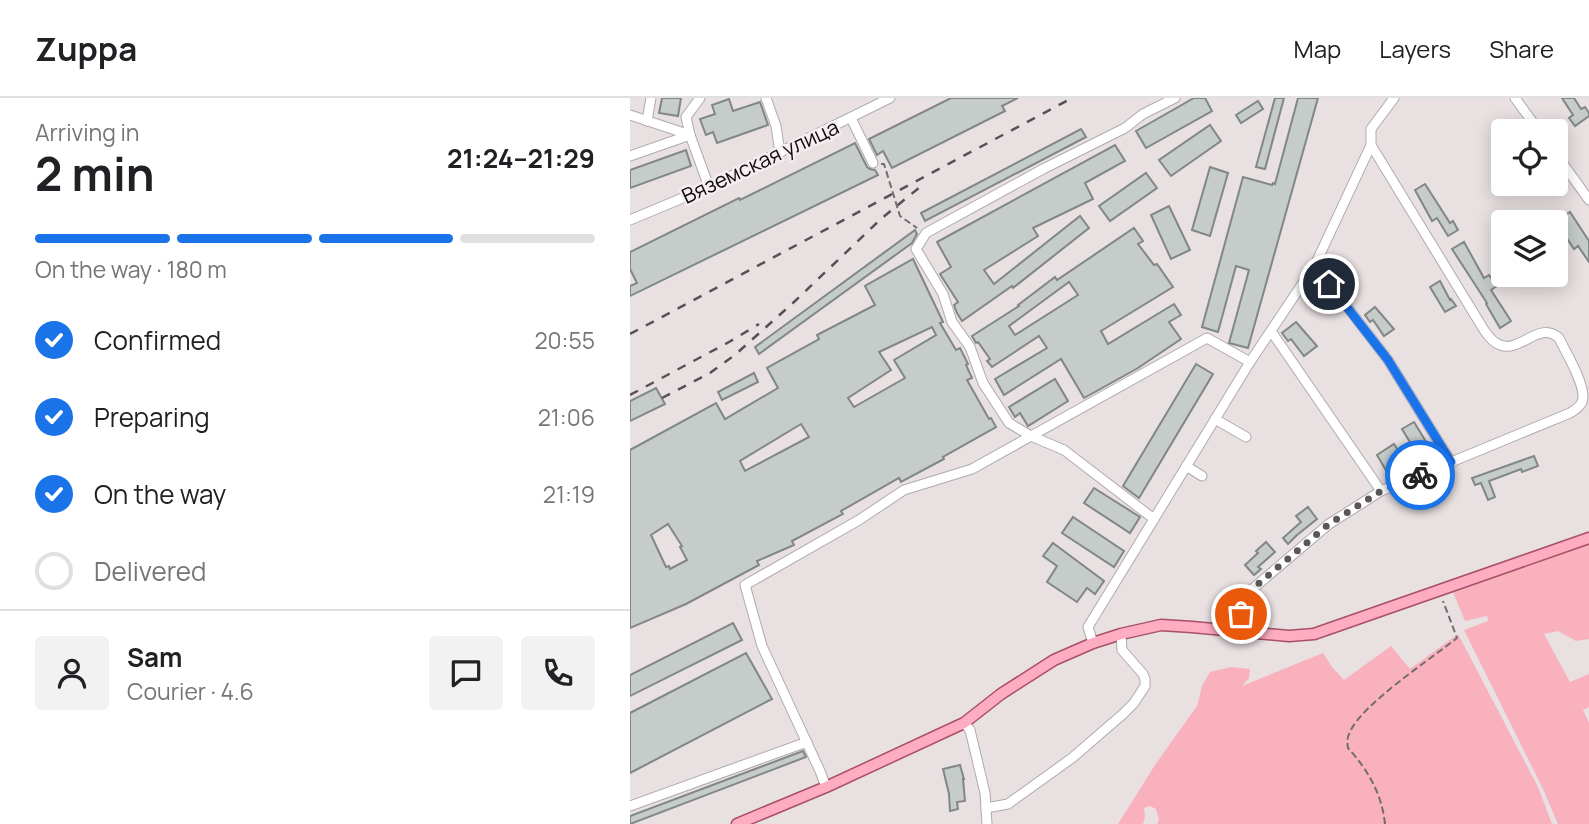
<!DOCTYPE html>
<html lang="en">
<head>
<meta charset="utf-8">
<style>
	body { margin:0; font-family:Manrope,sans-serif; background:#f2f2f2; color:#202124; height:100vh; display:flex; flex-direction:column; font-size:26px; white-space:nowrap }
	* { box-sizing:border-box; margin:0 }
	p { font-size:23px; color:#757577 }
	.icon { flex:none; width:38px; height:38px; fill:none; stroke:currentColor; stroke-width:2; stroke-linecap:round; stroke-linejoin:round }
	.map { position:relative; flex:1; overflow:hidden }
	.side { display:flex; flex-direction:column; background:#fff; width:630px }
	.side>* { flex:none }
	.fabs { position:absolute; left:861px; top:21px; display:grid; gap:14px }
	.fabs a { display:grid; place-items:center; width:77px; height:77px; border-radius:7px; background:#fff; box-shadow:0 4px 18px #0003; font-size:35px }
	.pin { position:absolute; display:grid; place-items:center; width:60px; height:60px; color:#fff; margin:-30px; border:4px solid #fff; border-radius:50%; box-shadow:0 2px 7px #0007 }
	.courier { position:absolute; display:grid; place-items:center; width:70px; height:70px; margin:-35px; border:5px solid #1a73e8; border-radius:50%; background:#fff; color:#222; box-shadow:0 2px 9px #0007 }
	.headline em { font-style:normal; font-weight:700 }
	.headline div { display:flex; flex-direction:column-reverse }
	.headline { display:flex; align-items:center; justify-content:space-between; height:119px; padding:0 35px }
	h1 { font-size:46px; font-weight:700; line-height:52px }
	.bar { display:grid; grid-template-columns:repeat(4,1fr); gap:10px 7px; align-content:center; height:84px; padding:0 35px }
	.bar i { height:9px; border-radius:5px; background:#e0e0e0 }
	.bar .selected { background:#1a73e8 }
	.bar p { grid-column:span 4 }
	.line { display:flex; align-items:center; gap:18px; padding:0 35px; border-top:2px solid #e0e0e0 }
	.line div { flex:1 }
	.round { display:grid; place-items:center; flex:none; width:74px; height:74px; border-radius:7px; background:#f2f2f2 }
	ol { padding:0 35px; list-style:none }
	li { display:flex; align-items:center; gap:21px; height:77px }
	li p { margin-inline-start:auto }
	li .icon { padding:7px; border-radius:50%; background:#1a73e8; color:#fff; stroke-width:4 }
	li:last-child { color:#757577 }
	li i { width:38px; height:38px; border:4px solid #e0e0e0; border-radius:50% }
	header { display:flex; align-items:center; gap:42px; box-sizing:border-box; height:98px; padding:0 35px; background:#fff; border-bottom:2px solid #e0e0e0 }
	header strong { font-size:33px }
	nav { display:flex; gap:38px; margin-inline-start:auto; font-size:24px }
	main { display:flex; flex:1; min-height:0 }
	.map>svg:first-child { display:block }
	.green { fill:#f9b1be }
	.building { fill:#c5ccca; stroke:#818785; stroke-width:2; fill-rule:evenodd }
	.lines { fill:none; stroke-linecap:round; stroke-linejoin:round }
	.minor-casing { stroke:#b1aaab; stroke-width:11 }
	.major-casing { stroke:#a95067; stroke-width:13 }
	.path { stroke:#726d6e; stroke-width:2; stroke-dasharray:7 3.5; stroke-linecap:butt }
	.minor { stroke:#fff; stroke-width:9 }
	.major { stroke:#fdacc1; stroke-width:10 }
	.rail { stroke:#565152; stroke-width:2.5; stroke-dasharray:9 9; stroke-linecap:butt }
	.done { stroke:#5b5657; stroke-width:7; stroke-dasharray:0 12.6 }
	.route { stroke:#1a73e8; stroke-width:9 }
	.labels { text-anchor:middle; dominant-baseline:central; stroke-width:5; stroke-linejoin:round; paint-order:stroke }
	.street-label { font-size:21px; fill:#0f0c0d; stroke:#f5edef }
</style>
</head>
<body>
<header>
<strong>Zuppa</strong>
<nav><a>Map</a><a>Layers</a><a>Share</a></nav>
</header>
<main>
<section class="side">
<div class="headline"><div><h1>2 min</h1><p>Arriving in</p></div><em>21:24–21:29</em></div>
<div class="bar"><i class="selected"></i><i class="selected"></i><i class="selected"></i><i></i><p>On the way · 180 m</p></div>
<ol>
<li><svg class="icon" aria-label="check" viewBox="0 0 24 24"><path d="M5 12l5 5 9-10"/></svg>Confirmed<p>20:55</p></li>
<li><svg class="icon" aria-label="check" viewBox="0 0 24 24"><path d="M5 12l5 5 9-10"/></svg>Preparing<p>21:06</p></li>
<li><svg class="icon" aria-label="check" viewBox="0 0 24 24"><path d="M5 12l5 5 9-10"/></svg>On the way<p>21:19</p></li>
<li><i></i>Delivered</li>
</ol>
<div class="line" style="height:126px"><a class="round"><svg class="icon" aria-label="person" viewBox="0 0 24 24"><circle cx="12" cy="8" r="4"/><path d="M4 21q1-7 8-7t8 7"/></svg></a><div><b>Sam</b><p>Courier · 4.6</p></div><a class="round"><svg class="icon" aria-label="chat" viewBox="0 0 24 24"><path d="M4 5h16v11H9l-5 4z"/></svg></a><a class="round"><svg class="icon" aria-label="phone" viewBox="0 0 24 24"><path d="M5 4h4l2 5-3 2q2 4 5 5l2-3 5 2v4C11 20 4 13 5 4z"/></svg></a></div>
</section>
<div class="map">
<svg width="959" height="726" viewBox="0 0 959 726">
	<rect width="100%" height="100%" fill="#e8e0e1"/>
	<g class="green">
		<polygon points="959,446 959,541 946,543 928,533 914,536 940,584 959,576 959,609 953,612 959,625 959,726 928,726 913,691 834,532 858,523 857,518 835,523 823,494"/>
		<polygon points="828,536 908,689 922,726 527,726 529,722 526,711 520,708 514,710 515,719 513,726 488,726 525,667 567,608 572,588 580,574 601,569 620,571 619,580 612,588 693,555 702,569 714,582 761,548 780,571"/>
	</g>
	<g class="building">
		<polygon points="32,0 51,0 48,18 29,15"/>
		<polygon points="321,0 388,0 372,8 375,13 262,70 253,53 247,57 239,41"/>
		<polygon points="564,0 575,0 582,13 516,50 506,33"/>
		<polygon points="645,0 654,0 635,71 626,69"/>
		<polygon points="668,0 688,0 618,250 599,245 619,172 606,168 588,234 572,229 613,79 642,87 643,85 645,86"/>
		<polygon points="932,0 944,0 951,11 955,9 959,15 959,18 945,28 939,20 943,17"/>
		<polygon points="99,1 103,13 130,4 138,27 87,45 83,34 76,37 70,21 85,16 82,7"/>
		<polygon points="628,3 633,11 611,25 606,17"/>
		<polygon points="580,27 591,43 541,78 529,62"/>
		<polygon points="451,31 456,39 295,123 291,115"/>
		<polygon points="225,45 237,69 240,71 245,72 248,77 0,198 0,188 7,185 0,171 0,154 109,100 110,102"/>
		<polygon points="485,47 495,63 455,85 463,101 403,130 408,138 354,172 364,186 450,118 459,130 383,190 382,188 332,223 327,215 324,207 328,204 310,176 321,169 307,144"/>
		<polygon points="56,52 61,68 0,90 0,72"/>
		<polygon points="580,69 598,75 580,138 562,132"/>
		<polygon points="516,75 527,90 480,123 469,108"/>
		<polygon points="795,86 820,125 823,123 828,132 818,138 807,120 802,123 785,92"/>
		<polygon points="539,108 560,152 541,161 521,117"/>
		<polygon points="940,114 959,143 959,164 948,148 944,151 934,136 936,134 928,122"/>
		<path d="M504,130L513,143L508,146L524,167L527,166L543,189L471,233L478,246L544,206L551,217L539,224L551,241L508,270L454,300L431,261L374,297L365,281L417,250L409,238L362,269L357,263L360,261L348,244L346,245L342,238L389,208L388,207L425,179L427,182ZM439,184L448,197L385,237L379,228Z"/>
		<polygon points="285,132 287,136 282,145 129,256 125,249"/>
		<polygon points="834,144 854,180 859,177 867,188 861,192 881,223 870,230 856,206 857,205 822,151"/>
		<path d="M283,161L313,224L310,225L326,252L330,250L338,266L336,267L342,280L337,282L359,321L361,320L366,329L313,359L314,361L271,384L269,380L211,413L213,416L162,443L164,447L127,463L129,467L56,506L0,530V352L86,305L95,321L148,290L137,270L189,241L187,237L245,207L235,188ZM302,229L306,237L264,262L275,280L224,309L218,300L261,272L249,254ZM171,326L179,339L115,373L110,363ZM38,426L52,448L50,449L57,462L40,471L39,468L36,469L21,437Z"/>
		<polygon points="810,183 820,202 821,201 826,208 815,214 800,189"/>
		<polygon points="745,209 764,231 754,238 743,222 740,224 735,217"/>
		<polygon points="666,224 687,248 674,258 661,241 658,243 652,235"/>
		<polygon points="566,266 583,276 509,400 493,388"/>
		<polygon points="124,275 128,284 92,302 88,294"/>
		<polygon points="425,281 438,303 398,328 390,315 385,319 379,309"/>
		<polygon points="26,290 35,306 0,323 0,303"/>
		<polygon points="784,324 798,347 786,354 772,331"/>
		<polygon points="764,346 775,363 757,374 747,357"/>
		<polygon points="904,358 908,368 892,374 891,371 859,383 865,399 858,402 851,385 845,387 842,380"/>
		<polygon points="464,390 510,419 500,435 454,405"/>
		<polygon points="678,409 687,421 667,437 658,446 653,440 671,424 666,418"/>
		<polygon points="443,419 494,453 484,469 432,435"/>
		<polygon points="636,444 645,454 628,469 631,471 624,477 615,467 628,455 626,453"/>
		<polygon points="423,445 474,483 465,496 457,490 447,504 417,484 427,468 413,458"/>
		<polygon points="103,525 112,542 0,598 0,577"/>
		<polygon points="116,555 142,601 0,675 0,615"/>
		<polygon points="173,653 176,659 0,726 0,718"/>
		<polygon points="330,667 334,681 333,681 335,703 327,704 328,711 320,713 319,696 313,671"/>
	</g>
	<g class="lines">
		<defs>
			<g id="minor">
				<polyline points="70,0 56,19 60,37 79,89"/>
				<polyline points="136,0 146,28 150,55"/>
				<polyline points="885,0 909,33"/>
				<polyline points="0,17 60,37"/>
				<polyline points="221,20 243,65"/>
				<polyline points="17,23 21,0"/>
				<polyline points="926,56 959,102"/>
				<polyline points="0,58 60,37"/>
				<polyline points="0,122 79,89 260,0"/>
				<polyline points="685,167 758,262 821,364"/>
				<polyline points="641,233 751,393"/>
				<polyline points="585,321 616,339"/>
				<polyline points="556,368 572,378"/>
				<polyline points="524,421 434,352 401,338 379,325 353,285 340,249 322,224 313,196 286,151 296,135 413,71 495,30 513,16 545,0"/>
				<path d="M609,534L614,498L699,426L751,393L940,315C945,312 950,309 952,304C958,290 935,253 929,240C909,222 891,255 870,247C864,245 858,238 854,232L741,47"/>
				<polyline points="463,545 458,529 620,264 685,167 741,47 741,31 764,0"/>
				<polyline points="334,625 340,632 355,695 357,726"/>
				<polyline points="196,689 190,673 132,548 115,487 229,422 274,392 342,371 577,240 620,264"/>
				<polyline points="0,708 177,644"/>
				<polyline points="356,710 378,706 442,660 493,616 504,605 515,588 515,581 513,576 492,552 491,536"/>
			</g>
			<polyline id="major" points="107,726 196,689 334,625 371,596 424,562 463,545 491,536 531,527 562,529 659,538 684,536 959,440"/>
		</defs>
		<use href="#minor" class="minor-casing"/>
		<use href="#major" class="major-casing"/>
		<g class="path">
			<polyline points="251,66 254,66 270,118 287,130"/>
			<path d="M755,726C752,696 738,672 718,650C717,644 717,639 720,634C731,607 802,560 827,540L813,503"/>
		</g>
		<use href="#minor" class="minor"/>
		<use href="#major" class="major"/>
		<g class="rail">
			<polyline points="0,236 442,0"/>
			<polyline points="0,297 99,244 129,226"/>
			<polyline points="32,300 80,275 106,256 164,204 252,120 290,89"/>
		</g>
	</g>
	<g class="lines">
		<polyline class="done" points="611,516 614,498 699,426 751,393 790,377"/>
		<polyline class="route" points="699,186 758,262 821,364 790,377"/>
	</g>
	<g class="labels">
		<g class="street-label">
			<text transform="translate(130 63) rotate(-25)">Вяземская улица</text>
		</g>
	</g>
</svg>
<div class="fabs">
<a><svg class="icon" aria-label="locate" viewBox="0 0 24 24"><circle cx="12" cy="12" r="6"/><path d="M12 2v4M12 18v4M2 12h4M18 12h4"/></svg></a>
<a><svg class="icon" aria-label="layers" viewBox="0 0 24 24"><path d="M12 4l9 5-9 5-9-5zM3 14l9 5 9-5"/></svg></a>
</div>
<div class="pin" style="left:611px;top:516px;background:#ea580c"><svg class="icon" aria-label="bag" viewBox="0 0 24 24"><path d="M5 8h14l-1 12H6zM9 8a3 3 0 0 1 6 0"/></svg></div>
<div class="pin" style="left:699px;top:186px;background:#1f2937"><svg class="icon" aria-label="home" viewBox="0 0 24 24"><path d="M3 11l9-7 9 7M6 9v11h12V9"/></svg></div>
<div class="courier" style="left:790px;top:377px"><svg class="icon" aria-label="bike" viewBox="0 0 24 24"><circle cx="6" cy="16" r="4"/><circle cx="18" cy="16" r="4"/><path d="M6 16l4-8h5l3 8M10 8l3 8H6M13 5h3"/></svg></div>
</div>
</main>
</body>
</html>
